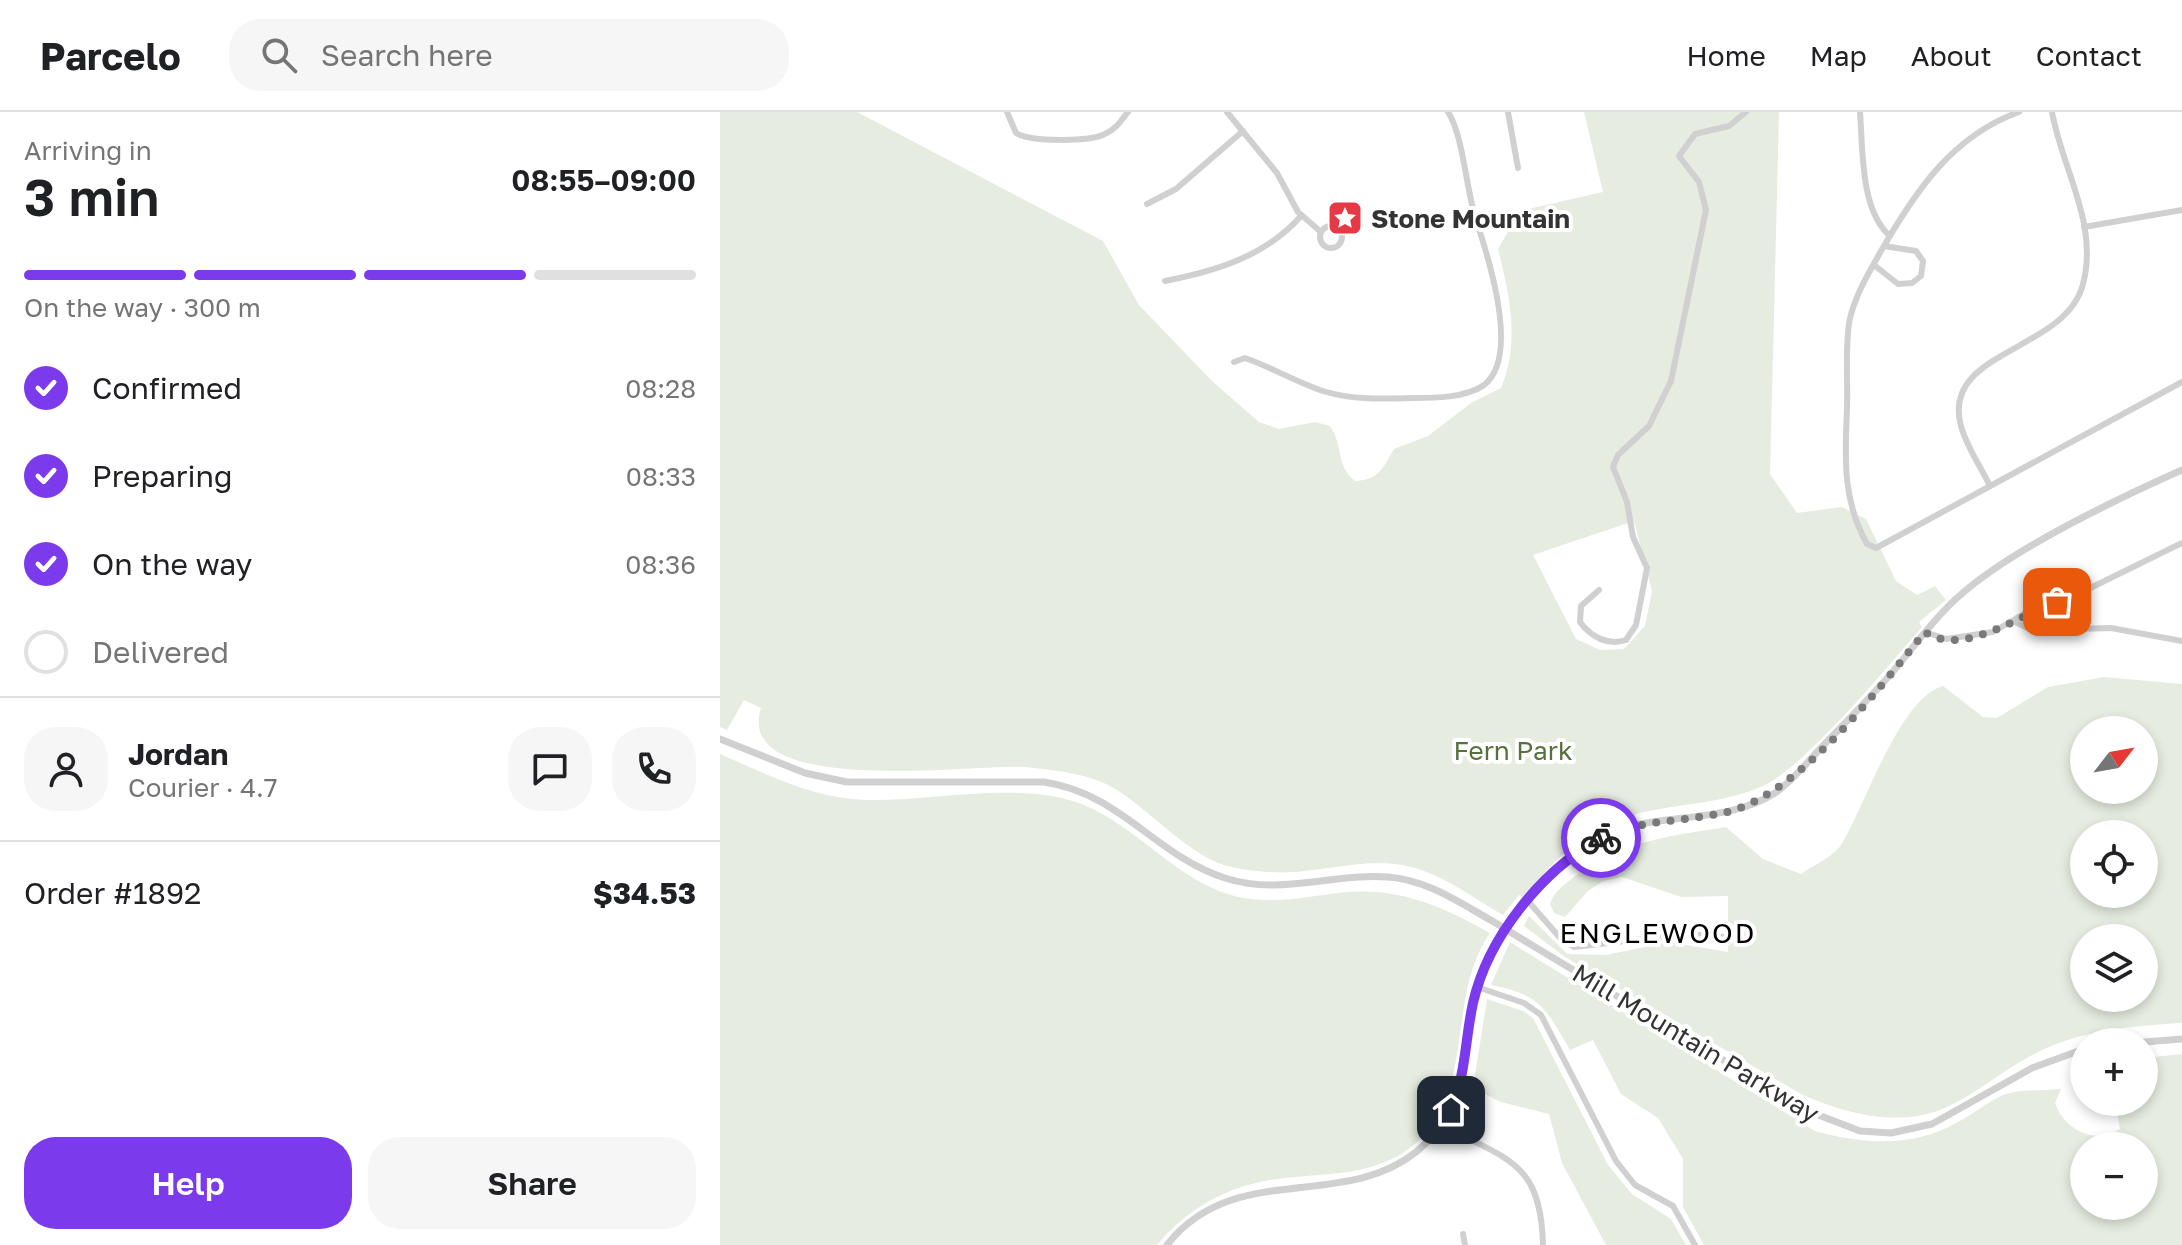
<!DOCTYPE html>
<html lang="en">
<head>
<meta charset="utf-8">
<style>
	body { margin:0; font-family:"Golos Text",sans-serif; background:#f6f6f6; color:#202124; height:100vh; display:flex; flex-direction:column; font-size:30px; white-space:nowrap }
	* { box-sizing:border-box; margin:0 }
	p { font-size:26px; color:#757577 }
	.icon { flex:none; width:44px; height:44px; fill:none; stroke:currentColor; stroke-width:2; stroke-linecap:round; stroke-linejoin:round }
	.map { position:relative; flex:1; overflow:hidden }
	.drawer { display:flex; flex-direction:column; background:#fff; width:720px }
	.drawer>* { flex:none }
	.needle { width:52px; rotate:59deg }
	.controls { position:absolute; left:1350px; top:604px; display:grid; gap:16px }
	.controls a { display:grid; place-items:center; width:88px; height:88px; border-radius:50%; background:#fff; box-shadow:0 4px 12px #0003; font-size:40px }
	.pin { position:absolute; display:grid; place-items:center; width:68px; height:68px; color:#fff; margin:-34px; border-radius:16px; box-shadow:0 4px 12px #0006 }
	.courier { position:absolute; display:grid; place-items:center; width:80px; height:80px; margin:-40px; border:6px solid #7c3aed; border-radius:50%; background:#fff; color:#222; box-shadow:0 2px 10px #0007 }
	.summary em { font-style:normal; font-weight:600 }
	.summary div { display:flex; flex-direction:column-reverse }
	.summary { display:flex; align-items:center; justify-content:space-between; height:136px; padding:0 24px }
	h1 { font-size:52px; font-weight:600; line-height:60px }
	.bar { display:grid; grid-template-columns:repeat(4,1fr); gap:12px 8px; align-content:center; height:96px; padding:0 24px }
	.bar i { height:10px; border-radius:6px; background:#e0e0e0 }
	.bar .on { background:#7c3aed }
	.bar p { grid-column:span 4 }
	.line { display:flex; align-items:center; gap:20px; padding:0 24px; border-top:2px solid #e0e0e0 }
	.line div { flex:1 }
	.round { display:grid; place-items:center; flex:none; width:84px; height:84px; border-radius:32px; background:#f6f6f6 }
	ol { padding:0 24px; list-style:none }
	li { display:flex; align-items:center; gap:24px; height:88px }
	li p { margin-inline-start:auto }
	li .icon { padding:8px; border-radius:50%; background:#7c3aed; color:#fff; stroke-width:4 }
	li:last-child { color:#757577 }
	li i { width:44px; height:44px; border:4px solid #e0e0e0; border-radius:50% }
	.primary-button { display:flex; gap:16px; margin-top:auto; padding:16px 24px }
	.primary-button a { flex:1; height:92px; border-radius:32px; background:#7c3aed; color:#fff; font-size:32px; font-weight:600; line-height:92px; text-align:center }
	.primary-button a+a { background:#f6f6f6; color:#202124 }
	header { display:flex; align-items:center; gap:48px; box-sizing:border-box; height:112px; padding:0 40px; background:#fff; border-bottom:2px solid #e0e0e0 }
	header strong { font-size:38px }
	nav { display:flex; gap:44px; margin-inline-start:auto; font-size:28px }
	.search { width:560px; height:72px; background:#f6f6f6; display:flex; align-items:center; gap:20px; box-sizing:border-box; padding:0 28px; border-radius:32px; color:#757577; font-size:30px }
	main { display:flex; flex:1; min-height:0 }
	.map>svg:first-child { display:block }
	.green { fill:#e6ecdf; fill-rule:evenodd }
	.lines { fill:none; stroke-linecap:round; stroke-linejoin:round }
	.minor { stroke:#d0d0d0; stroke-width:6 }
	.tertiary { stroke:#d0d0d0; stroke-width:7 }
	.tertiary-bridge { stroke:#d0d0d0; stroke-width:7 }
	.done { stroke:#7a7a7a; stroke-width:8; stroke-dasharray:0 14.4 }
	.route { stroke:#7c3aed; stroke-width:10 }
	.labels { text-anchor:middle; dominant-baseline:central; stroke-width:8; stroke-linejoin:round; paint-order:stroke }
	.poi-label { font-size:26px; font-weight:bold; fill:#333; stroke:#fff; text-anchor:start }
	.park-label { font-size:26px; fill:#56703f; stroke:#fff }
	.street-label { font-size:26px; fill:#333; stroke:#fff }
	.neighbourhood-label { font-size:28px; letter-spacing:2px; fill:#000; stroke:#fff }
</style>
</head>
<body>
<header>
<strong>Parcelo</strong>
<div class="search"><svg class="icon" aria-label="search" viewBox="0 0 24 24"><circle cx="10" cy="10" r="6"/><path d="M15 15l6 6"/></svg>Search here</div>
<nav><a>Home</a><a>Map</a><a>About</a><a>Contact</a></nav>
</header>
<main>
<section class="drawer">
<div class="summary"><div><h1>3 min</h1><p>Arriving in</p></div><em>08:55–09:00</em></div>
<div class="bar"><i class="on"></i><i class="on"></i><i class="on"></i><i></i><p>On the way · 300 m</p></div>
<ol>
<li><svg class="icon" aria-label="check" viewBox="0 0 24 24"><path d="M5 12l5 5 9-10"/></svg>Confirmed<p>08:28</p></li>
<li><svg class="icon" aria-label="check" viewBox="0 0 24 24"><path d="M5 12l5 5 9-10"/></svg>Preparing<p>08:33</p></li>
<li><svg class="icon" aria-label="check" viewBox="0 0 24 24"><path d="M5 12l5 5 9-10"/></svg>On the way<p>08:36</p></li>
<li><i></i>Delivered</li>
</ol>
<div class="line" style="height:144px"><a class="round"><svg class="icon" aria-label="person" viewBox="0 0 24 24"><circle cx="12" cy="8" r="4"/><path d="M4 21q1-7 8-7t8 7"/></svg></a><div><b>Jordan</b><p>Courier · 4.7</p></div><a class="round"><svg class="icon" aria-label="chat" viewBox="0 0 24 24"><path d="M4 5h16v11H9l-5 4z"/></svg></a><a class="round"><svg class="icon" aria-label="phone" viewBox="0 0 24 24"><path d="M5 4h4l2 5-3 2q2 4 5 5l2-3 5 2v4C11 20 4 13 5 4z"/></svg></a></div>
<div class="line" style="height:104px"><div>Order #1892</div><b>$34.53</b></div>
<div class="primary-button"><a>Help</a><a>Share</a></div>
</section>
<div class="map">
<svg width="1462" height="1133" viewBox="0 0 1462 1133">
	<rect width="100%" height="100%" fill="#fff"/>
	<g class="green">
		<path d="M0,0H137L383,129L419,193L492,269L539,310L559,317L595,310L610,314C624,334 615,353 635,369C659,368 663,356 674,337L708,324L751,291L781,276C800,231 790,184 778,137L800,99L883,80L864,0H1059L1050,362L1077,401L1122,395L1146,407L1176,469L1197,483L1215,474L1226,488L1199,510L1202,515C1168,554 1086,654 1043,674C998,694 948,691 901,706C861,719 830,754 803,785L799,783L783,803C753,786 721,761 687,754C653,746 618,756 584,759C561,762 535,760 512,755C472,748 429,696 392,675C367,661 333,658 304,655C259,651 12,687 41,596L24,588L7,618L0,615ZM914,409L932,479L925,514L904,537L880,538L856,527L813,443Z"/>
		<path d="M1384,565L1462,572V911C1410,914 1360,918 1314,942C1283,958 1256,982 1225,996C1178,1016 1127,1002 1083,983L845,845L804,814L809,804L847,842L886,843L949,830L1008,840V784L961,785L902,765L883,769L868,779L845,805L834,801L830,792C834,779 844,773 854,765C898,729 952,724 1006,715L1043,747L1081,762C1092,754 1113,745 1121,733C1144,697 1179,586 1223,574L1263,605L1277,606L1328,575ZM1424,618V678H1364V618ZM1424,722V782H1364V722ZM1364,826H1424V886H1364Z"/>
		<path d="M0,642C49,663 94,687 149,688C215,689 302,668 364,693C424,718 464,779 531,787C563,791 596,783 628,780C681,776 724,795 770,821C726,885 756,974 697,1030C657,1066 607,1060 558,1067C509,1073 468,1096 437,1133H0Z"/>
		<path d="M790,830L1095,1019C1142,1032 1194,1036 1238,1010C1254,1002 1269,988 1286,982C1304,977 1322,979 1341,977L1335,991C1344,1017 1375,1034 1400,1017L1395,990H1424V946L1462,942V1133H984L963,1095V1047L938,1006L901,982L873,928L850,938C825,895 821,883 771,873ZM1424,1034V1094H1364V1034Z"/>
		<polygon points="767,887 803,899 813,906 888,1053 912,1082 951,1107 966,1133 886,1133 842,1051 829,1002 781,990 753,976"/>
	</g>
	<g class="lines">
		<g class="minor">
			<path d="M287,0L296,21C311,30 369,30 385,22C395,18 401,9 408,0"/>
			<polyline points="507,0 557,61 578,100 601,120"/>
			<polyline points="788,0 798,56"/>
			<path d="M1140,0C1143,37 1140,98 1170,124"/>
			<path d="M1299,0C1232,24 1195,80 1161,139C1148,162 1134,185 1129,211C1125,239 1128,268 1127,296C1125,346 1122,387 1147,432L1156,436L1462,270"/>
			<polyline points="427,92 456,77 523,19"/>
			<circle cx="611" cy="125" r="11"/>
			<polyline points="1364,115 1462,98"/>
			<polyline points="1154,153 1178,172 1192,171 1201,164 1203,149 1196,139 1164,134"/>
			<path d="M445,169C496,159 546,144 581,104"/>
			<path d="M514,250L525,246C551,255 576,270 603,279C631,288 663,287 693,286C714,286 746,286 764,273C800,245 769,147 757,111C746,80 744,25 728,0"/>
			<path d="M1270,374C1261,355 1246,334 1241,314C1220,238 1346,240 1363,172C1379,112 1342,57 1332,0"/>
			<path d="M879,478L861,494L860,510C871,525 888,534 906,528L916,513L927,456L913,425L907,390L893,355L898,343L929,314L951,269L986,98L979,70L959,44L975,22L1009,14L1026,0"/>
			<polyline points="1293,509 1312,518 1391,516 1462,529"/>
			<polyline points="1205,520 1226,527 1273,520 1307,500 1356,483 1462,431"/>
			<polyline points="808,789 842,828 854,835 966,822 1004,825"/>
			<polyline points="757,875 804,891 821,903 896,1049 915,1073 953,1094 975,1133"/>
			<path d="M722,1013C786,1048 821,1048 823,1133"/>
			<polyline points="743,1122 745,1133"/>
		</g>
		<g class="tertiary">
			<path d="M0,627L85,661L127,670H324C400,681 436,744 505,766C559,784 613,761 668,765C708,768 740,791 774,810"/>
			<polyline points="805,829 1088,999 1140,1019 1171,1021 1212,1012 1312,956 1364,937"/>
			<polyline points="1424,930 1462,927"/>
			<path d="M447,1133C513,1048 623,1099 696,1040C745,1001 740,947 753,892C762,852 785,815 811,785C840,752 873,722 916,713C962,703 1014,707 1055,681C1071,670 1086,652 1099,638C1123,613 1147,589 1170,563C1192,538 1211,509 1237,486C1288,439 1397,387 1462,358"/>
		</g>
		<polyline class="tertiary-bridge" points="774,810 805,829"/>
	</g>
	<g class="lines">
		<path class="done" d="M881,726C920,707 965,710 1007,700C1080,682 1158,577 1205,520C1242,546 1301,502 1337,490"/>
		<path class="route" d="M731,998C746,963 745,927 753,891C768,825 822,758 881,726"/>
	</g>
	<defs>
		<symbol id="sight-square" viewBox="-11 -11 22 22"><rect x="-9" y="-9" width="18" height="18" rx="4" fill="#e63946" stroke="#fff"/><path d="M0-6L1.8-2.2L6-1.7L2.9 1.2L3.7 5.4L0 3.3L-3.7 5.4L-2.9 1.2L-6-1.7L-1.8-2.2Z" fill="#fff"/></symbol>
	</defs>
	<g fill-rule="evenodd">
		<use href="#sight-square" x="605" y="86" width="40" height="40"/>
	</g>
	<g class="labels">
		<g class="poi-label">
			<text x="651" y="106">Stone Mountain</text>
		</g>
		<g class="park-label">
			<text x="793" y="638">Fern Park</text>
		</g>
		<g class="street-label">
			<text transform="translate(976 931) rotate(31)">Mill Mountain Parkway</text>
		</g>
		<g class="neighbourhood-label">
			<text x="938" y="820">ENGLEWOOD</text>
		</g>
	</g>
</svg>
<div class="controls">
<a><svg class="needle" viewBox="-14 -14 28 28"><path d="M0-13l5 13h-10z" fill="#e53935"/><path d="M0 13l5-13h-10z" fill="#757577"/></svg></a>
<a><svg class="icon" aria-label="locate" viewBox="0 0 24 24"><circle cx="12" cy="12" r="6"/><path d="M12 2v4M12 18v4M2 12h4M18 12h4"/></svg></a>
<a><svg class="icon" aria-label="layers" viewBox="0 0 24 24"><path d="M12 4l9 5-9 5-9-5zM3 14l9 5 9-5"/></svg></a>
<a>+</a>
<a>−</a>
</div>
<div class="pin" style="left:1337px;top:490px;background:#ea580c"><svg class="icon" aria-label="bag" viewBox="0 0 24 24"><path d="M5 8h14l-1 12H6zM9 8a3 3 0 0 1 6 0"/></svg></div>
<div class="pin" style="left:731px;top:998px;background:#1f2937"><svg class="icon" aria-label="home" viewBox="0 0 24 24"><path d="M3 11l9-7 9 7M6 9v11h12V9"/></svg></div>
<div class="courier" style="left:881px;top:726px"><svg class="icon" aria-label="bike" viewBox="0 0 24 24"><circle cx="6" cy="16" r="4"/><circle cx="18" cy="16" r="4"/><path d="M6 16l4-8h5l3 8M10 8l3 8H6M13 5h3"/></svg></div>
</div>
</main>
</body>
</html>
